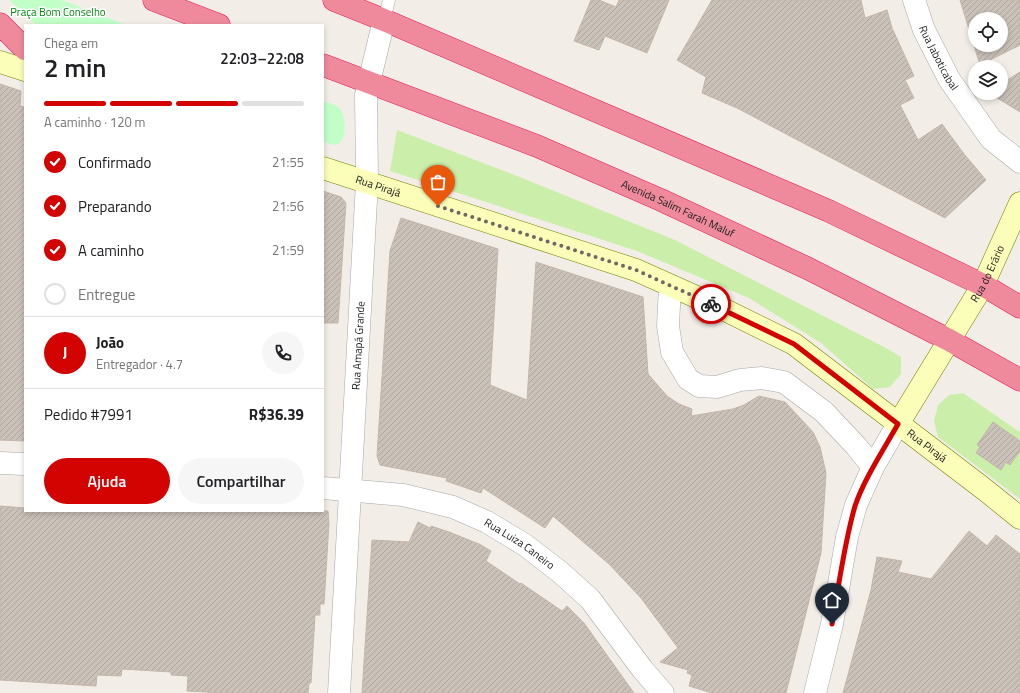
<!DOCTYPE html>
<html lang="pt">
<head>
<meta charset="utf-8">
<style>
	body { margin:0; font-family:"Titillium Web",sans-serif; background:#f6f6f6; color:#202124; height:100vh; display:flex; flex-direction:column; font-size:15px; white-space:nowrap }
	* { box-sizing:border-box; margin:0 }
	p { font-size:13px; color:#757577 }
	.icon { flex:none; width:22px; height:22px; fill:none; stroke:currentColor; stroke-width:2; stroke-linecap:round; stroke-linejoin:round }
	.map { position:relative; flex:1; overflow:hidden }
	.sheet { position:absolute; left:24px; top:24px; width:300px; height:488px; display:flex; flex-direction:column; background:#fff; border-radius:0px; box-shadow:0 2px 6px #0003 }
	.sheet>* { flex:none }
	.fabs { position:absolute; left:968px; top:12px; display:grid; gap:8px }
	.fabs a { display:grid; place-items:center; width:40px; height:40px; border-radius:50%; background:#fff; box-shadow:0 2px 6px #0003; font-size:20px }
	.pin { position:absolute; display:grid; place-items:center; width:34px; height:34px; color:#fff; margin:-41px -17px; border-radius:50% 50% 50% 0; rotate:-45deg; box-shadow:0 0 4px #0007 }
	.pin .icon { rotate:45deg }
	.courier { position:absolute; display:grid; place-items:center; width:40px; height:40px; margin:-20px; border:3px solid #d20300; border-radius:50%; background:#fff; color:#222; box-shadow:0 1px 5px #0007 }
	.summary em { font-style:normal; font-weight:600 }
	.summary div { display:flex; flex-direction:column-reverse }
	.summary { display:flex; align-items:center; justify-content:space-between; height:68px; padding:0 20px }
	h1 { font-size:26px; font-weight:600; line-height:30px }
	.bar { display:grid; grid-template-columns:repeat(4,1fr); gap:6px 4px; align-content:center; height:48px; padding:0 20px }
	.bar i { height:5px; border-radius:3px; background:#e0e0e0 }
	.bar .selected { background:#d20300 }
	.bar p { grid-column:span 4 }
	.line { display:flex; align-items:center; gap:10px; padding:0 20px; border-top:1px solid #e0e0e0 }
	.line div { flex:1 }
	.round { display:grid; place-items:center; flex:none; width:42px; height:42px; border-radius:21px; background:#f6f6f6 }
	ol { padding:0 20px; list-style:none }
	li { display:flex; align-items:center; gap:12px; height:44px }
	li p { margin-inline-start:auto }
	li .icon { padding:4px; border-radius:50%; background:#d20300; color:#fff; stroke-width:4 }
	li:last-child { color:#757577 }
	li i { width:22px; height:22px; border:2px solid #e0e0e0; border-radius:50% }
	.cta { display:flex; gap:8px; margin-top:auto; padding:8px 20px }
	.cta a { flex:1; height:46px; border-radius:24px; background:#d20300; color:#fff; font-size:16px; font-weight:600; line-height:46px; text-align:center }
	.cta a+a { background:#f6f6f6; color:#202124 }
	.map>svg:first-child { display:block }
	.grass { fill:#cbefaa }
	.park { fill:#c2fec8 }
	.building { fill:url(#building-hatch); stroke:#c5b5a8; fill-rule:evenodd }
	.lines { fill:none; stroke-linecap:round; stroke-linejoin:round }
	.lane-casing { stroke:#a8a8a8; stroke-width:13 }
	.street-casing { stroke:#a8a8a8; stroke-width:23 }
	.secondary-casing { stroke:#708000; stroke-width:23 }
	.highway-casing { stroke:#e91b5e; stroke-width:23 }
	.lane { stroke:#fff; stroke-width:12 }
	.street { stroke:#fff; stroke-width:22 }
	.secondary { stroke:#fafeb8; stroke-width:22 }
	.highway { stroke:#ee8a9b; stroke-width:22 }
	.done { stroke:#6a6966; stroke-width:4; stroke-dasharray:0 7.2 }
	.route { stroke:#d20300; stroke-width:5 }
	.labels { text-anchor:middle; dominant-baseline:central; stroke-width:3; stroke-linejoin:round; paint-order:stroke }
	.park-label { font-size:11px; fill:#048510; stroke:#fff }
	.street-label { font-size:11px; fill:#212121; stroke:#fff }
</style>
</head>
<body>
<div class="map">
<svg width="1020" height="693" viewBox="0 0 1020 693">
	<defs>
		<pattern id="building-hatch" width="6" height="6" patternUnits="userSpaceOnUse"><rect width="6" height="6" fill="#cac1b9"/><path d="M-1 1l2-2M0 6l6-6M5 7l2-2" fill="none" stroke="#ada69f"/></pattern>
	</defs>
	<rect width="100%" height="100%" fill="#f2eee7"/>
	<g class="grass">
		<polygon points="397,130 517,176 675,240 886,348 901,357 901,374 890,387 873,389 821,343 749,298 637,251 390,171"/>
		<polygon points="963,393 1020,432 1020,499 938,437 934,421 938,405 949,395"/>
	</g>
	<g class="park">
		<polygon points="9,0 62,0 126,25 36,25"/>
		<path d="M323,101C328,103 334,104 338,107C346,113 348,140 338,144C333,146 328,143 323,141Z"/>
	</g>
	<g class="building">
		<polygon points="591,0 599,0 616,7 619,0 669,0 647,53 605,36 599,50 574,41"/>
		<polygon points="712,0 861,0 865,18 887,10 892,28 914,76 905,80 914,98 900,105 918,140 942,124 964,154 986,180 945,218 737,108 702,93 706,77 677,60"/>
		<path d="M960,0H1020V45L980,65ZM975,19H1001V45H975Z"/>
		<polygon points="1020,72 1020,112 989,93 1001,93 1001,84"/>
		<polygon points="0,84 21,91 20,106 25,107 25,441 0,440"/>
		<polygon points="323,191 341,197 346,203 338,323 323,323"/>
		<polygon points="401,218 498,249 490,385 527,400 536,262 643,297 648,374 667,396 679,404 692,409 691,416 733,409 744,405 759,396 785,402 813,432 820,447 826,473 821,553 786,693 712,693 689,686 692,675 687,673 688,670 660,662 678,648 641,598 609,564 553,516 545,528 483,488 481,493 446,481 447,478 380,465 377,456 390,251"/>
		<polygon points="993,422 1020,441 1020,451 1010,465 1006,462 1001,470 976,453 980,447 977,445"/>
		<polygon points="0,506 25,508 25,511 328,511 329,523 324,604 320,604 320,615 315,615 311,683 309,683 308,693 222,693 187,691 188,676 171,675 171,672 122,669 121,676 97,675 96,686 0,680"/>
		<polygon points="418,522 430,528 431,526 449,532 479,544 491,551 486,561 520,584 521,583 562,611 567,606 584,623 634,693 362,693 372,540 409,542"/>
		<polygon points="969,531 987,546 996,535 1020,554 1020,693 843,693 871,590 877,557 902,561 898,572 931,579"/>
	</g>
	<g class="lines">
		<defs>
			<polyline id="lane" points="384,20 389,0"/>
			<g id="street">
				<path id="s1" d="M914,0L924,30L949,79L991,139L1020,162"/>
				<polyline points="670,286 668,326 672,352 688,379 699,386 717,387 740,380 762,378 784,382 824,412 856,446 873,467"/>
				<polyline points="0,463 25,464"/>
				<path id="s2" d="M323,488L403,495L453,507L487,522L525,545L560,572L590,599L643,670L663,693"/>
				<path id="s3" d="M339,693L367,182L366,95L384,20"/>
				<polyline points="815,693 832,624 847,537 856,505 873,467 898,424"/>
			</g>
			<g id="secondary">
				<polyline points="0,62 25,70"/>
				<path id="s4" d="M323,168L636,270L721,308L794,344L984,489L1020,518"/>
				<path id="s5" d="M898,424L983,285L1020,203"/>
			</g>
			<g id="highway">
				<polyline points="154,0 219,25"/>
				<polyline points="334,0 384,20 829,211 983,285 1020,307"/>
				<polyline points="0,24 25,49"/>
				<path id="s6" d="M323,65L537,146L661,200L807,268L949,340L1020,380"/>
			</g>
		</defs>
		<use href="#lane" class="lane-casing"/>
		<use href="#street" class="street-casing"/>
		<use href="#secondary" class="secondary-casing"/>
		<use href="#highway" class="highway-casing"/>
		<use href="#lane" class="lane"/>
		<use href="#street" class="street"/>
		<use href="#secondary" class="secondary"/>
		<use href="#highway" class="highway"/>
	</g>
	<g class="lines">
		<polyline class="done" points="438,206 636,270 711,304"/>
		<path class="route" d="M711,304L794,344L898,424C884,449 864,479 855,506C844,544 839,585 832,624"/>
	</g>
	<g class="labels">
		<g class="park-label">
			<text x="58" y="12">Praça Bom Conselho</text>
		</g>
		<g class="street-label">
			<text stroke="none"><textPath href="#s1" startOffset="63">Rua Jaboticabal</textPath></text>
			<text stroke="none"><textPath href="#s4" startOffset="58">Rua Pirajá</textPath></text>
			<text stroke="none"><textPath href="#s6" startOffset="383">Avenida Salim Farah Maluf</textPath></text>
			<text stroke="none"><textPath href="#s5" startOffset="175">Rua do Erário</textPath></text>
			<text stroke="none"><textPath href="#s3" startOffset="348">Rua Amapá Grande</textPath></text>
			<text stroke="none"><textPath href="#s4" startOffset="671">Rua Pirajá</textPath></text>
			<text stroke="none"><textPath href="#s2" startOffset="208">Rua Luiza Caneiro</textPath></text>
		</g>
	</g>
</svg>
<div class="fabs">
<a><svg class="icon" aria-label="locate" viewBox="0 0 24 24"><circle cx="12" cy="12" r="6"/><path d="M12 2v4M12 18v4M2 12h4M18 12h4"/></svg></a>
<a><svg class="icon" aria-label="layers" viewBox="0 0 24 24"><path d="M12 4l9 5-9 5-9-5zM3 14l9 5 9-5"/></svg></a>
</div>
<div class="pin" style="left:438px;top:206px;background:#ea580c"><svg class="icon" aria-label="bag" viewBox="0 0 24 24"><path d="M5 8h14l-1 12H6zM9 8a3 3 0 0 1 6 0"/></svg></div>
<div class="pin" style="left:832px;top:624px;background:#1f2937"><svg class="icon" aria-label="home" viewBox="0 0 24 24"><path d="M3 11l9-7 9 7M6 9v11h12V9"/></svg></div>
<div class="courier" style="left:711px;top:304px"><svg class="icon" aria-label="bike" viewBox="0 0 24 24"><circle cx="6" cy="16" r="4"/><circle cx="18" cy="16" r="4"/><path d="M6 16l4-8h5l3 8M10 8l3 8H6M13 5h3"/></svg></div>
<section class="sheet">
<div class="summary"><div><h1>2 min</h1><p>Chega em</p></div><em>22:03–22:08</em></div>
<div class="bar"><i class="selected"></i><i class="selected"></i><i class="selected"></i><i></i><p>A caminho · 120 m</p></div>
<ol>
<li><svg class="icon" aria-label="check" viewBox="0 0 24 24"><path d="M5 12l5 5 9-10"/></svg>Confirmado<p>21:55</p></li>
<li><svg class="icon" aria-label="check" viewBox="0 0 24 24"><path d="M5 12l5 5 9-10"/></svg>Preparando<p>21:56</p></li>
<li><svg class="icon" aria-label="check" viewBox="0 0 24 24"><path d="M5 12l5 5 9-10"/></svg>A caminho<p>21:59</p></li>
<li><i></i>Entregue</li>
</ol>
<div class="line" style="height:72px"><b class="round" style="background:#d20300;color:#fff">J</b><div><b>João</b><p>Entregador · 4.7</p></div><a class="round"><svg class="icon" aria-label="phone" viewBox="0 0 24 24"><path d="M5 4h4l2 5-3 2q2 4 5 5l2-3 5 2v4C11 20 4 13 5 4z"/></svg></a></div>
<div class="line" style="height:52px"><div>Pedido #7991</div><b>R$36.39</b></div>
<div class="cta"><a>Ajuda</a><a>Compartilhar</a></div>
</section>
</div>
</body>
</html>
